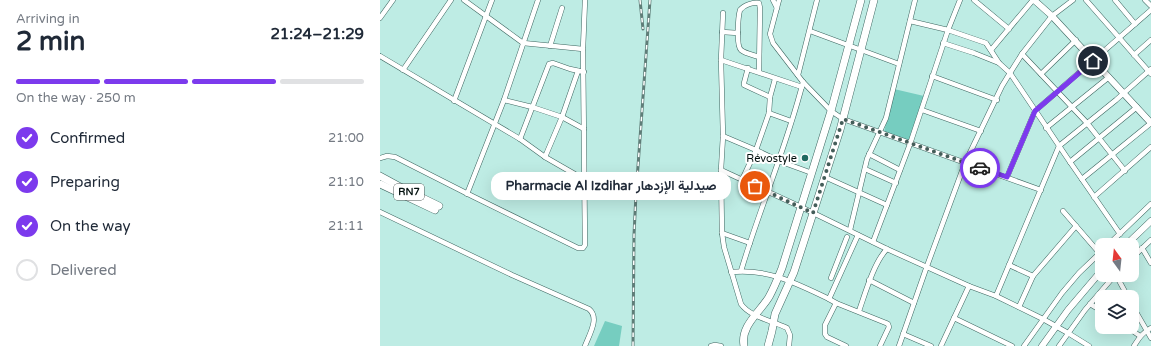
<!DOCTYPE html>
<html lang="en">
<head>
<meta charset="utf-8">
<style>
	body { margin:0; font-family:"Varela Round",Vazirmatn,sans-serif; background:#f6f6f7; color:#1f2937; height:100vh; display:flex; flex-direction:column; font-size:15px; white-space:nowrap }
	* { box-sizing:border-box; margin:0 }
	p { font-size:13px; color:#747a83 }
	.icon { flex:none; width:22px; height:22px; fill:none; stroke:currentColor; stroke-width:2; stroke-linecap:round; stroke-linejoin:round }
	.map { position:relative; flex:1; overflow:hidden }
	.panel { display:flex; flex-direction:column; background:#fff; width:380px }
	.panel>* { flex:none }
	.needle { width:26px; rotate:345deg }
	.fabs { position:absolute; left:715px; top:238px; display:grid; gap:8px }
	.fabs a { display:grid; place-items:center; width:44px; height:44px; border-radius:8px; background:#fff; box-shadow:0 4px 16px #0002; font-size:20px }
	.pin { position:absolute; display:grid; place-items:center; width:34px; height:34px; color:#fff; margin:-17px; border:2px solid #fff; border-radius:50%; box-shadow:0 1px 4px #0007 }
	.courier { position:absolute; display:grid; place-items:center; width:40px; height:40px; margin:-20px; border:3px solid #7c3aed; border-radius:50%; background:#fff; color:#222; box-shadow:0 1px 5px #0007 }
	.bubble { position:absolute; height:28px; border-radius:12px; background:#fff; box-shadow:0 4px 16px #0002; font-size:13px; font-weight:700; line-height:28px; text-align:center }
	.overview em { font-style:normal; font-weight:700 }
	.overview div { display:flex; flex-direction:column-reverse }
	.overview { display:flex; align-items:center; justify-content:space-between; height:68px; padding:0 16px }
	h1 { font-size:26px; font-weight:700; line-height:30px }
	.bar { display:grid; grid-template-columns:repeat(4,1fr); gap:6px 4px; align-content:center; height:48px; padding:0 16px }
	.bar i { height:5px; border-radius:3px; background:#e0e1e3 }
	.bar .on { background:#7c3aed }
	.bar p { grid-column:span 4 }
	ol { padding:0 16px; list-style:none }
	li { display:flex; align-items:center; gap:12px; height:44px }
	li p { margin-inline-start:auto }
	li .icon { padding:4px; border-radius:50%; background:#7c3aed; color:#fff; stroke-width:4 }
	li:last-child { color:#747a83 }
	li i { width:22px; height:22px; border:2px solid #e0e1e3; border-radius:50% }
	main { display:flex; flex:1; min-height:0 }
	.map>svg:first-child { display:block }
	.green { fill:#76cdc0 }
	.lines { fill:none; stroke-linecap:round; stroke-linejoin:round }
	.minor-casing { stroke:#3e6761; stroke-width:5.5 }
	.tertiary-casing { stroke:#3e6761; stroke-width:7 }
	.secondary-casing { stroke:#3e6761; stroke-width:8 }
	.primary-casing { stroke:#3e6761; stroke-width:8 }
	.minor { stroke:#fff; stroke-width:4.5 }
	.tertiary { stroke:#fff; stroke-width:6 }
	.secondary { stroke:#fff; stroke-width:7 }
	.primary { stroke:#fff; stroke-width:7 }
	.rail-casing { stroke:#5f7d78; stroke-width:3 }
	.rail { stroke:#fff; stroke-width:1.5; stroke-dasharray:4.5; stroke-linecap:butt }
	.done { stroke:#445d59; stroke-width:4; stroke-dasharray:0 7.2 }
	.route { stroke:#7c3aed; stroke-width:5 }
	.poi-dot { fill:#206960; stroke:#fff; stroke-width:1.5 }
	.labels { text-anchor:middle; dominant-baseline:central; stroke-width:4; stroke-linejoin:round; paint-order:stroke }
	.shield { fill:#fff; stroke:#4e5856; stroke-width:1 }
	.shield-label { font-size:10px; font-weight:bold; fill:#02100e }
	.poi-label { font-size:11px; fill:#02100e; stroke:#fff; text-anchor:end }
</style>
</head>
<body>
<main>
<section class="panel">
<div class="overview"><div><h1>2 min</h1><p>Arriving in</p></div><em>21:24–21:29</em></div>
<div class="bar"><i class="on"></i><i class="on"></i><i class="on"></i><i></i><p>On the way · 250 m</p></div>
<ol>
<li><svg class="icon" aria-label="check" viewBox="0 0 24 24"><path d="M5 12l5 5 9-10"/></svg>Confirmed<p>21:00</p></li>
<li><svg class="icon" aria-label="check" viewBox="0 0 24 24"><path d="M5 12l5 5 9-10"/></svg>Preparing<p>21:10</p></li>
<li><svg class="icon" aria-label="check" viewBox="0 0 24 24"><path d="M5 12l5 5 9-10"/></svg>On the way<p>21:11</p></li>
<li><i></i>Delivered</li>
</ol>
</section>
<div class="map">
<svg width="771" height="346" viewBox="0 0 771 346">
	<rect width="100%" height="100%" fill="#beece4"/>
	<g class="green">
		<polygon points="514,89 544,96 529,143 504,132"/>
		<polygon points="225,321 242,326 239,346 214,346"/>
	</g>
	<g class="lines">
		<defs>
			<g id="minor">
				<polyline points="84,0 143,43 203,49"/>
				<polyline points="393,0 397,8"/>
				<polyline points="399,0 390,34 393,43 423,82 451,111 463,119 661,190"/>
				<polyline points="594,0 629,29"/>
				<polyline points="706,0 771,74"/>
				<polyline points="735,0 755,24"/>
				<polyline points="765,0 771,6"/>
				<path d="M343,13L341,60L343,136L341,170L342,233L344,247L361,304C370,317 393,321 407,328L410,335L409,346"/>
				<polyline points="0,18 13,0"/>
				<polyline points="530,21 568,30 606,43 619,63 630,73 690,162 740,234"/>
				<polyline points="430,31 519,64"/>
				<polyline points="342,32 358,33"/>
				<polyline points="563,43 594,53 619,63"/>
				<polyline points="170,46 182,8"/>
				<polyline points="611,50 653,0"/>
				<polyline points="642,54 707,123 745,171"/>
				<polyline points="754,55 771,40"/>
				<polyline points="0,56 140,139 165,157 205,180"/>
				<polyline points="341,60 422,87"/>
				<polyline points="368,68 364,83 364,85 390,97"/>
				<polyline points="23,70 71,0"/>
				<path d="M379,72L380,8L379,3C373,2 364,5 360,10C358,17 356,46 361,50C366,54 374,55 379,57"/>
				<polyline points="661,74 696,40"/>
				<polyline points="418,75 437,0"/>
				<polyline points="552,76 617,100"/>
				<polyline points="124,100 152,107 182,117 204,129"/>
				<polyline points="74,101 112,0"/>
				<polyline points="542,110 601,131"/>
				<polyline points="389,113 411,121"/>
				<polyline points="666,128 729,77"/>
				<polyline points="343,136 376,150 399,161 432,173"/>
				<polyline points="140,139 169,64 173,63 190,69 204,72"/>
				<polyline points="489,154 520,170"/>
				<polyline points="165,157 182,117 198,71"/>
				<polyline points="0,158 7,156 15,157 92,196 198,248 203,248 205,245 203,49 205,0"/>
				<polyline points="690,162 757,107"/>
				<polyline points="485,169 516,183"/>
				<polyline points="341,170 421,207 507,249 589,286 616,296 663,319 688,333 709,346"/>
				<polyline points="445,177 507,205"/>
				<polyline points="627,177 655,111 771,10"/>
				<polyline points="702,179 771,123"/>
				<polyline points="362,180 376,150 389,113 390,97 395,79"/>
				<polyline points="87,194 124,100 158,0"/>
				<polyline points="714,197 771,147"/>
				<polyline points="683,211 722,256"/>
				<path d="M0,212L132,275L209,309C220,318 209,335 205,346"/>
				<polyline points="470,230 487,159 506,118 535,0"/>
				<polyline points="342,233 370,243"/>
				<polyline points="493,242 530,144 568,30 580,0"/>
				<polyline points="728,245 771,204"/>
				<polyline points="762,248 771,263"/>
				<polyline points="752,258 771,240"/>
				<polyline points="629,265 653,276"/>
				<path d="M361,271C380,207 407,146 423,82"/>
				<path d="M351,272C388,268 417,284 449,299L456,303L506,323L508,324L509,327L500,346"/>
				<polyline points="736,275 748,297"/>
				<polyline points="451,278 467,237"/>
				<polyline points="489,280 534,303"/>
				<polyline points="616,296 679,146 736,100 771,69"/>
				<polyline points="449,299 478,235"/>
				<polyline points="456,303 445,325 445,334 447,337 466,346"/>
				<polyline points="710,304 722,311"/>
				<polyline points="752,305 771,338"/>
				<polyline points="639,307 653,276 696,226"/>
				<path d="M479,311C485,294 494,262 507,249"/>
				<polyline points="574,318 632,346"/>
				<polyline points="747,327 760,336"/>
				<polyline points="523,334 551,346"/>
				<polyline points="331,346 335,345 341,346"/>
				<polyline points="519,346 547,266 585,163 622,86 630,73 642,54 672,16 693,0"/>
				<polyline points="561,346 589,286"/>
				<polyline points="644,346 682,293 699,273 722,251"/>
				<polyline points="679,346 705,310 735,275"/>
				<path d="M754,346C759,338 763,332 771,328"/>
			</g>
			<g id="tertiary">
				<polyline points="654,0 672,16 771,123"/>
				<polyline points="746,245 771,221"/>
				<polyline points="662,346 688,310 722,270"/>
			</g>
			<g id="secondary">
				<path d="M364,346C360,326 380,312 389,297C394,288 398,278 402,268L451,111L481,0"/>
				<polyline points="388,346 392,331 395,314 414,272 460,130 494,0"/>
			</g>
			<g id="primary">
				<polyline points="0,176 24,189 59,206"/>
				<polyline points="0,184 55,210"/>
			</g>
		</defs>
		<use href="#minor" class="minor-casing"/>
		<use href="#tertiary" class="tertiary-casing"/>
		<use href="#secondary" class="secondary-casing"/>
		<use href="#primary" class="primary-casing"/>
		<use href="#minor" class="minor"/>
		<use href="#tertiary" class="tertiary"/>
		<use href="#secondary" class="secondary"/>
		<use href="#primary" class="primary"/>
		<defs>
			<g id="rail">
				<polyline points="260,0 263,29"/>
				<polyline points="253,346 254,235 256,194 270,0"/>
			</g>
		</defs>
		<use href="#rail" class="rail-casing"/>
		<use href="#rail" class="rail"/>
	</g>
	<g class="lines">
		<polyline class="done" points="375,186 433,213 463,119 600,168"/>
		<polyline class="route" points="600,168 627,177 655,111 713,61"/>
	</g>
	<circle class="poi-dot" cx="425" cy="158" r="4"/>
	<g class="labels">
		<rect class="shield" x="14" y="184" width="30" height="16" rx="3"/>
		<g class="shield-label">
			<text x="29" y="192">RN7</text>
		</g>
		<g class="poi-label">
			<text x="417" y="158">Révostyle</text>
		</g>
	</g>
</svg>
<div class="fabs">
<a><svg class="needle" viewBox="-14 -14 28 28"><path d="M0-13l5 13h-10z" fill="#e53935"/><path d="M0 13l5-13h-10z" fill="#747a83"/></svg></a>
<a><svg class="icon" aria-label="layers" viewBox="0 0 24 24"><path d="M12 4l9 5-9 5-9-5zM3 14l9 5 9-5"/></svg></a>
</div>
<div class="pin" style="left:375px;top:186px;background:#ea580c"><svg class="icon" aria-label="bag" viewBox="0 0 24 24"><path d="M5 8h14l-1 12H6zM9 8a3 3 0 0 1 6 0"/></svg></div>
<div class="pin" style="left:713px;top:61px;background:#1f2937"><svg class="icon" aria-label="home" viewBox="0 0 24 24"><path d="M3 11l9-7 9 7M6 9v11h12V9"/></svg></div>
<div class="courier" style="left:600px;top:168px"><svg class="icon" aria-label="car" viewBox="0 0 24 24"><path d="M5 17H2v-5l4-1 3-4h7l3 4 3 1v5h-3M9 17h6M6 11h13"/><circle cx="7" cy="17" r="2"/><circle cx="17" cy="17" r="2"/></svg></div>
<div class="bubble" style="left:111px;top:172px;width:240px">Pharmacie Al Izdihar صيدلية الإزدهار</div>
</div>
</main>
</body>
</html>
